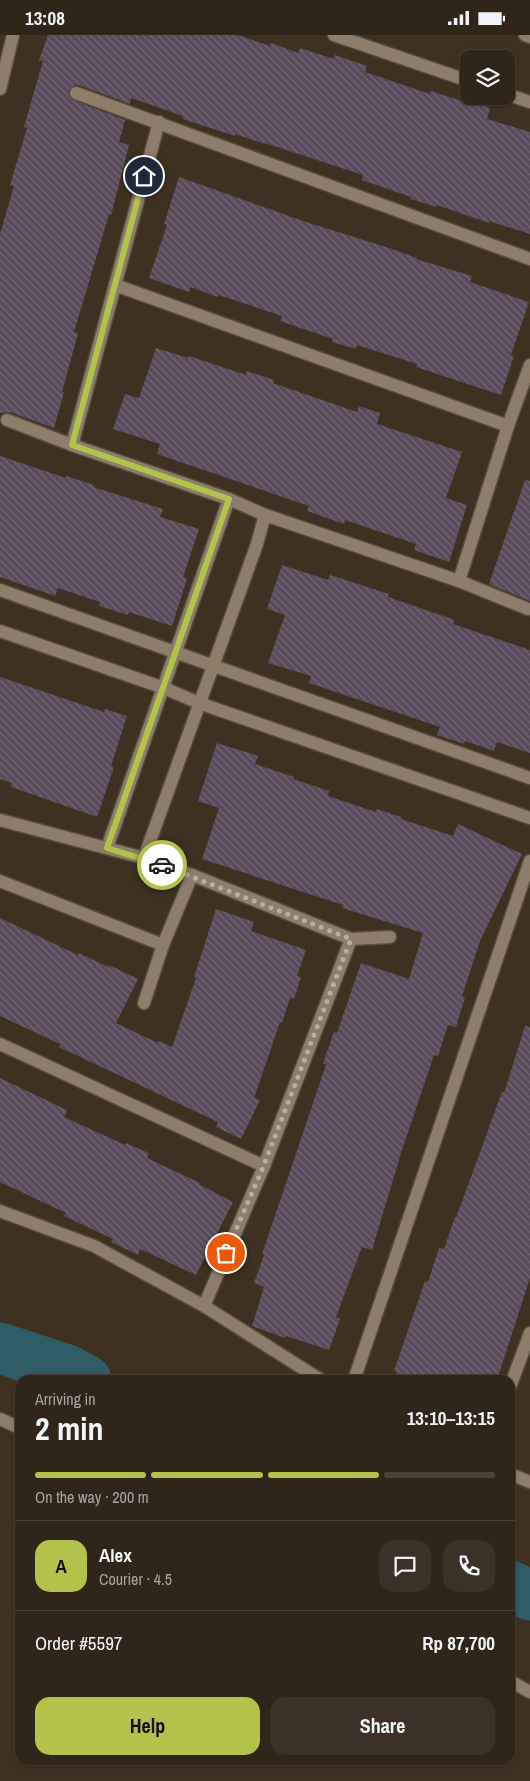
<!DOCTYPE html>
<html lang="en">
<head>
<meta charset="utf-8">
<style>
	body { margin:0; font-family:"Archivo Narrow",sans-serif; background:#3b3126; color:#f1f3f6; height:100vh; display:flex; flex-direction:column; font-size:19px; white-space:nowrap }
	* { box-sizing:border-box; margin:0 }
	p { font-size:16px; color:#a7a5a2 }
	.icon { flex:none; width:28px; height:28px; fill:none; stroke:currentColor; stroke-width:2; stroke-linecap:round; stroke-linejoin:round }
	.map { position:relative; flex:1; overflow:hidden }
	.drawer { position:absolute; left:15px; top:1340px; width:500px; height:390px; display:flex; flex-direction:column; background:#2f2519; border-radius:15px; box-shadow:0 1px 4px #0004,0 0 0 1px #4a4238 }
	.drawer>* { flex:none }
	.controls { position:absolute; left:460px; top:15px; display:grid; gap:10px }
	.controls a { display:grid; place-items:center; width:55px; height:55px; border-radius:10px; background:#2f2519; box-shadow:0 1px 4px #0004,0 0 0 1px #4a4238; font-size:25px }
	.pin { position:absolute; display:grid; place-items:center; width:42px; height:42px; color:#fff; margin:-21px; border:2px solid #fff; border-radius:50%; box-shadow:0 1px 5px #0007 }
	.courier { position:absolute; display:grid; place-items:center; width:50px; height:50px; margin:-25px; border:4px solid #b3c24b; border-radius:50%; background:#fff; color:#222; box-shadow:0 1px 6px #0007 }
	.headline em { font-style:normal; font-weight:800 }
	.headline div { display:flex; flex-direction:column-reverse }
	.headline { display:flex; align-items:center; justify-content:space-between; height:85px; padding:0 20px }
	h1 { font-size:32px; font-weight:800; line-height:38px }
	.bar { display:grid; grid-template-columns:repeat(4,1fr); gap:8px 5px; align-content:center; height:60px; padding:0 20px }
	.bar i { height:6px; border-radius:4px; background:#4a4238 }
	.bar .current { background:#b3c24b }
	.bar p { grid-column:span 4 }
	.line { display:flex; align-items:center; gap:12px; padding:0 20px; border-top:1px solid #4a4238 }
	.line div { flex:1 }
	.round { display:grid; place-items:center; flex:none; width:52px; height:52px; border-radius:15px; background:#3b3126 }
	.button { display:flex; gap:10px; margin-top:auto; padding:10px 20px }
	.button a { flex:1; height:58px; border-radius:15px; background:#b3c24b; color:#111; font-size:20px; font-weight:800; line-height:58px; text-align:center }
	.button a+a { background:#3b3126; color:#f1f3f6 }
	.status { display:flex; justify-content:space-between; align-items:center; height:35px; padding:0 25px; background:#2f2519; direction:ltr }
	.status svg { height:14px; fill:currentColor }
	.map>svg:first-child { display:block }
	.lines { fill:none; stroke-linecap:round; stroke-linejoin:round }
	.river { stroke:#305c66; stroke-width:51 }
	.building { fill:url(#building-back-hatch) }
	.minor-casing { stroke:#594d3e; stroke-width:15 }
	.minor { stroke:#8e7d6b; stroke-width:12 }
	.done { stroke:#b9aea2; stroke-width:5; stroke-dasharray:0 9 }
	.route { stroke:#b3c24b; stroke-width:6 }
</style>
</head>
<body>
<div class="status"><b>13:08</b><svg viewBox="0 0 49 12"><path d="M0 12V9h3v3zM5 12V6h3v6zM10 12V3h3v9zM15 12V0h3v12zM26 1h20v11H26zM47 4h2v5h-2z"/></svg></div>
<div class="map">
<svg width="530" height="1746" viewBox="0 0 530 1746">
	<defs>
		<pattern id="building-back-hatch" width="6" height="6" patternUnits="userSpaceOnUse" patternTransform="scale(1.25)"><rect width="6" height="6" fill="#5a4b5c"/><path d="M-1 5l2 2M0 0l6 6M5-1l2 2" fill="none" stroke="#736573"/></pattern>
	</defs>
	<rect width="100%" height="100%" fill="#3f3121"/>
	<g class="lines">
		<g class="river">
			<polyline points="0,1313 67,1335 86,1345"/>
			<polyline points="510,1551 530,1560"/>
		</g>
	</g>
	<g class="building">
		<polygon points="48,0 238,0 270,11 271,8 298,18 300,13 334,24 335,20 367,31 365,37 430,59 431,56 462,66 463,64 490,73 487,84 530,97 530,199 489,186 489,188 437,170 436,172 411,164 411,162 362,145 363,140 265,108 265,109 235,99 235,101 183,84 183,81 131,63 130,69 79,50 74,50 68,56 70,63 73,65 125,85 119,107 129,110 111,180 109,179 99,213 74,297 78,298 62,357 64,357 54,393 10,377 0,378 0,199 14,151 10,150 27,93 24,92 43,26 39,25"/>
		<polygon points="179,142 303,186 392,214 417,223 416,224 472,241 470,247 529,267 511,320 514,321 501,360 416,332 417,329 357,310 356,314 332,307 333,304 280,286 282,281 219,260 218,262 190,252 189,257 149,243 167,190 164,189"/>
		<polygon points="156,313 188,323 189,321 246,340 247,336 274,345 273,348 357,377 359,371 380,378 377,389 462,417 446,463 467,470 449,527 414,515 416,509 345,485 344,489 307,476 309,471 157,419 160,409 113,394 125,359 139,363"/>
		<polygon points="0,421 66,443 66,441 94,450 93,452 163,474 160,482 199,494 183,542 187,544 172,591 129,577 128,580 99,571 100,567 58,553 55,561 0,542"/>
		<polygon points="525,445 530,446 530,566 489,549"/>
		<polygon points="282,530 328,545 330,540 389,559 388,562 455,585 453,589 530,615 530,718 497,707 494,716 465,706 464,709 437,700 440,692 309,648 311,641 268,628 285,580 267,574"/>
		<polygon points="0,642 104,677 105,674 127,681 111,731 114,732 97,782 11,752 12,748 0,744"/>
		<polygon points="217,708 258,721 255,729 294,742 293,744 329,756 328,761 376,777 377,774 401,782 401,784 453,801 458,789 522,819 480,906 462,961 465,962 456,992 448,990 438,1021 434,1020 401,1118 372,1215 362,1212 336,1282 340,1284 329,1315 286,1301 285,1303 252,1291 264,1252 254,1248 264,1220 262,1219 326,1030 323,1028 334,997 337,998 361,928 409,944 423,898 342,873 343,870 202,824 219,773 198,766"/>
		<polygon points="216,874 254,887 251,896 306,915 297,941 301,942 294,964 290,963 282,988 280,987 254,1063 260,1065 241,1104 216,1092 218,1087 59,1012 60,1009 0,981 0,883 78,920 79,918 108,932 109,930 138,944 116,988 158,1008 159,1006 172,1012 196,943 194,942"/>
		<polygon points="525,991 530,992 530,1243 497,1345 395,1345 397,1337 394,1336 425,1246 428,1247 439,1213 444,1214 455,1182 456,1183 502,1057 504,1058"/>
		<polygon points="0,1043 67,1075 64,1082 125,1110 126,1108 149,1118 147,1123 200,1148 200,1150 233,1167 196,1240 140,1214 138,1220 111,1207 113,1204 64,1181 66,1178 0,1147"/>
	</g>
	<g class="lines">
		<defs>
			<g id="minor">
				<polyline points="334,0 469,46"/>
				<polyline points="525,0 530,2"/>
				<polyline points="0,54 13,0"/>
				<polyline points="76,58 530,224"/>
				<polyline points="506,59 530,67"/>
				<polyline points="115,250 508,391"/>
				<polyline points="7,385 72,410 229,464 265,480 459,546 528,574"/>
				<polyline points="72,410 159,87"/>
				<polyline points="459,546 508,391 530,330"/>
				<polyline points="0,555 530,743"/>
				<polyline points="0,596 164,653 199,668 530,783"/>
				<polyline points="0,785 144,823 192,840 351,904 390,902"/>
				<polyline points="107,813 229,464"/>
				<polyline points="144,823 257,509 265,480"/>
				<polyline points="0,846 163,910"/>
				<polyline points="144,968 163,910 192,840"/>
				<polyline points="0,1009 264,1131"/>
				<polyline points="0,1176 94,1211 204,1271 321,1345"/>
				<polyline points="204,1271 264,1131 351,904"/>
				<polyline points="354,1345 530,826"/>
				<polyline points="510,1352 530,1298"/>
				<polyline points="0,1384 20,1393"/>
				<polyline points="510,1439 530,1447"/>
				<polyline points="510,1646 530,1657"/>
			</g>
		</defs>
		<use href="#minor" class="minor-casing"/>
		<use href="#minor" class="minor"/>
	</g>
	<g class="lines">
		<polyline class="done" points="162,830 351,904 264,1130 226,1218"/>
		<polyline class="route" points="144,141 72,410 229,464 107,813 162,830"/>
	</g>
</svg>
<div class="controls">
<a><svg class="icon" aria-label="layers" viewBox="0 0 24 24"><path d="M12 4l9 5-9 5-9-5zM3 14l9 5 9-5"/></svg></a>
</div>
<div class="pin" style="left:226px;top:1218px;background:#ea580c"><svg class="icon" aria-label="bag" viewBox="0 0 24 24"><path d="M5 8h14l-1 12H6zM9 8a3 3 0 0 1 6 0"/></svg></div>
<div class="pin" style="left:144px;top:141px;background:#1f2937"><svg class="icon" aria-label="home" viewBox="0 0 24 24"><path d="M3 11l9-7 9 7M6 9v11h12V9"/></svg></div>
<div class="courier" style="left:162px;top:830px"><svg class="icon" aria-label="car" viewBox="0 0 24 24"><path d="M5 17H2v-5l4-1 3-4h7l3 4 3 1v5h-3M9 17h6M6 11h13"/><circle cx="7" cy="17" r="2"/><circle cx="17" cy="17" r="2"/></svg></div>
<section class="drawer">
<div class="headline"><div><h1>2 min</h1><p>Arriving in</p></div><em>13:10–13:15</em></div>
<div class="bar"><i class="current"></i><i class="current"></i><i class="current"></i><i></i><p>On the way · 200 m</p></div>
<div class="line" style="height:90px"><b class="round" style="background:#b3c24b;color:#111">A</b><div><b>Alex</b><p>Courier · 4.5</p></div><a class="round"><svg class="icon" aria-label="chat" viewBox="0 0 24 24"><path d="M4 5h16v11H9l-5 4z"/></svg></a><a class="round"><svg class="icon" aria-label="phone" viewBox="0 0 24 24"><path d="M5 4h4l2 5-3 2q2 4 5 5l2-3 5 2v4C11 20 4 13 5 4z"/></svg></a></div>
<div class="line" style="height:65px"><div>Order #5597</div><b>Rp 87,700</b></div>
<div class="button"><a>Help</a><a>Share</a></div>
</section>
</div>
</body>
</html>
